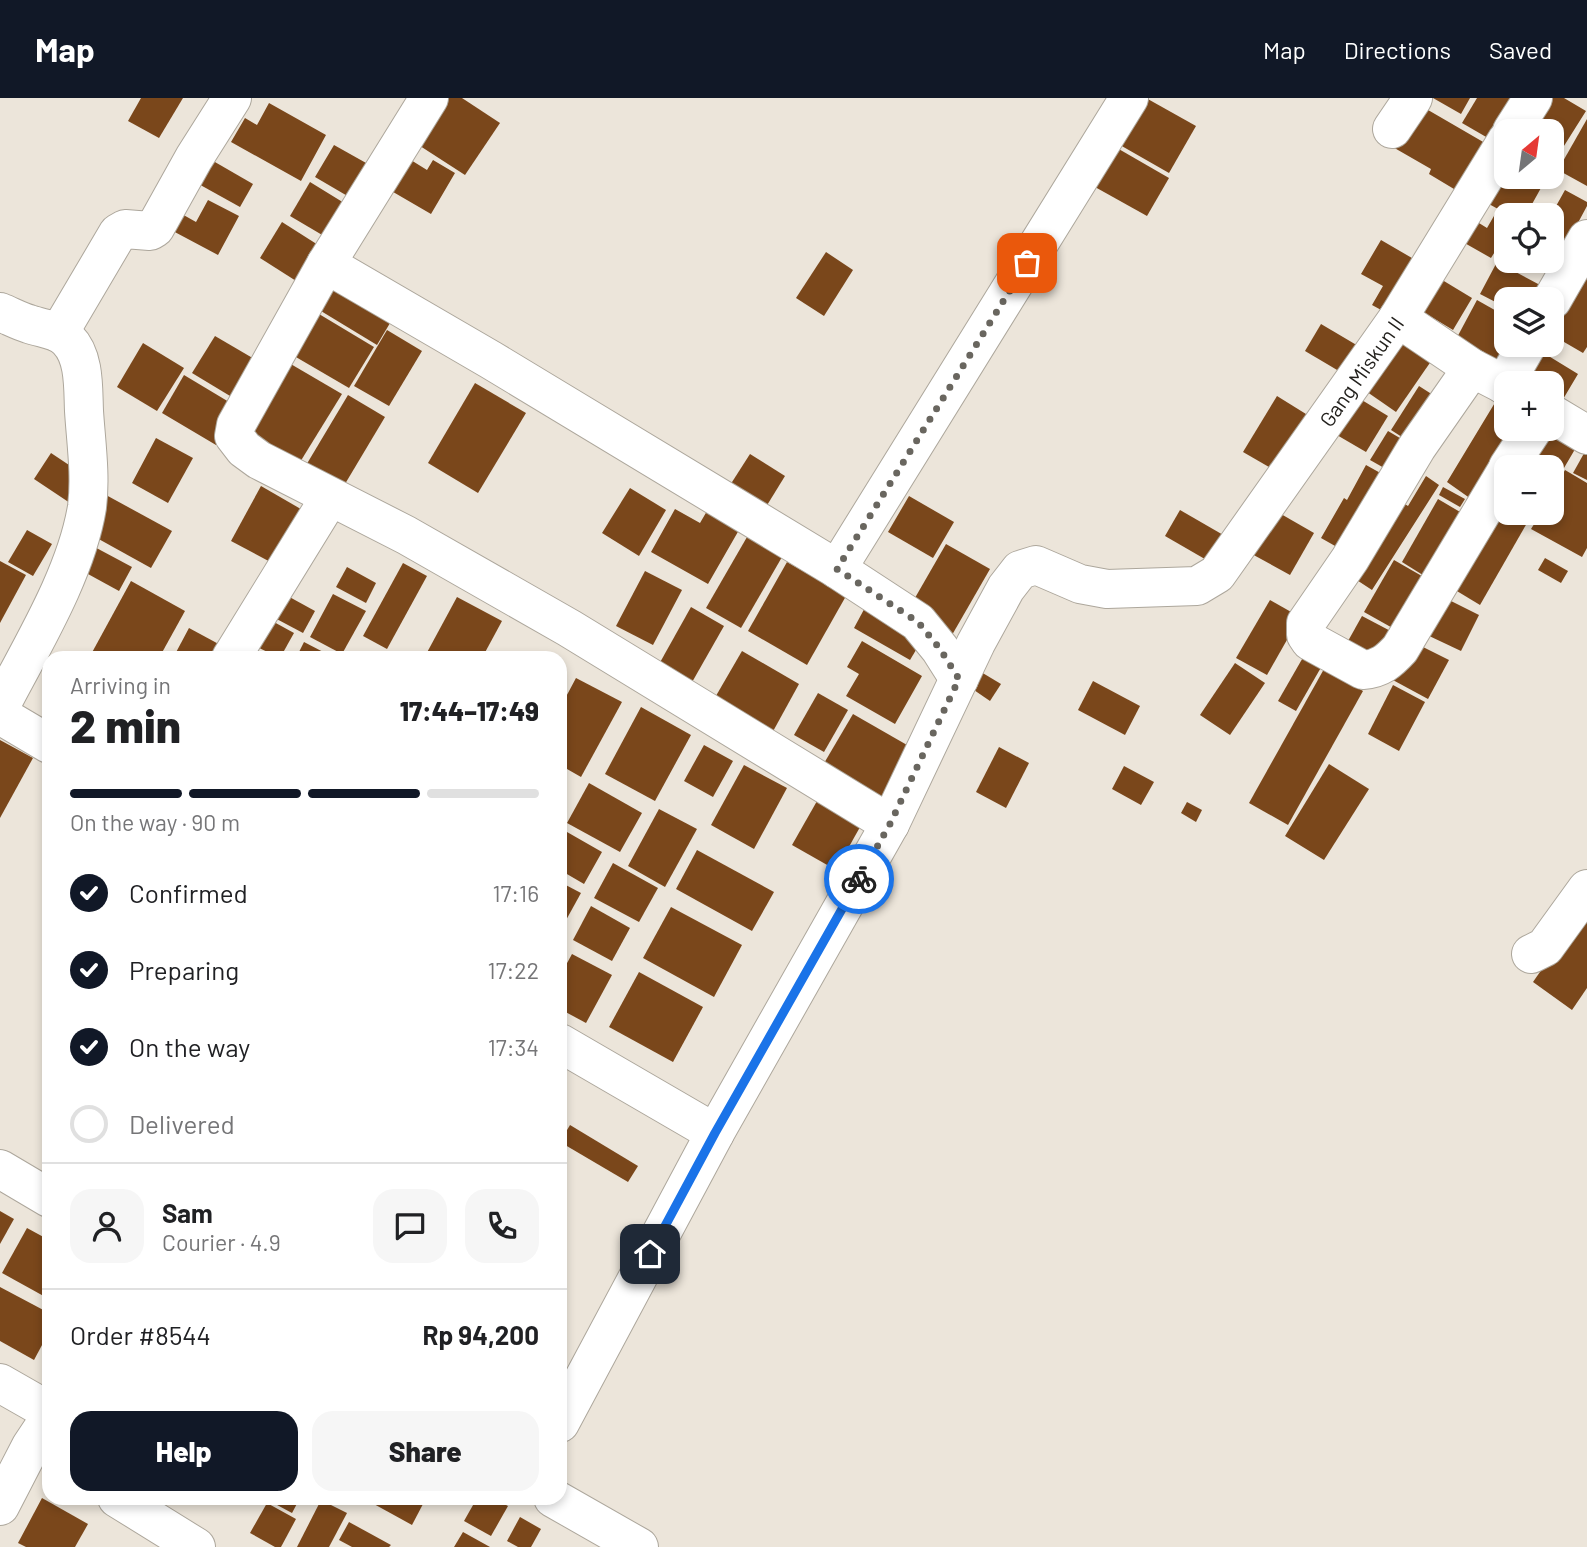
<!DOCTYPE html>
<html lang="en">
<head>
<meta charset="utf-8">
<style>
	body { margin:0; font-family:Barlow,sans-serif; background:#f6f6f6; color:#202124; height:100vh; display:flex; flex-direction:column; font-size:26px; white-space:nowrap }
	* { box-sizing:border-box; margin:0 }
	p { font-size:23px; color:#757577 }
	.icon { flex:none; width:38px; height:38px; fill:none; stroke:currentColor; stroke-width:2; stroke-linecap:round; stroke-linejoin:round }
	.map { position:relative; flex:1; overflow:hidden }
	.panel { position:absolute; left:42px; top:553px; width:525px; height:854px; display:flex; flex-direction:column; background:#fff; border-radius:21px; box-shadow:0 4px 10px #0003 }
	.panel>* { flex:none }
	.needle { width:46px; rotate:29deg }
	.fabs { position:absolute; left:1494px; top:21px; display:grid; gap:14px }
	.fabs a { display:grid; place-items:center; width:70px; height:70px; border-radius:14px; background:#fff; box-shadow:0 4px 10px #0003; font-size:35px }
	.pin { position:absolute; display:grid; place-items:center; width:60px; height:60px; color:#fff; margin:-30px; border-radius:14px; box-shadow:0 4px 10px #0006 }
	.courier { position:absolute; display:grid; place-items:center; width:70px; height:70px; margin:-35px; border:5px solid #1a73e8; border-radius:50%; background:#fff; color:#222; box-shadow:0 2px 9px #0007 }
	.head em { font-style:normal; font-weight:800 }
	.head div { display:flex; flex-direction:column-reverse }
	.head { display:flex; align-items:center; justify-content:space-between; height:119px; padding:0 28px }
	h1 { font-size:46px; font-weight:800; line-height:52px }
	.bar { display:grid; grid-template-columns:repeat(4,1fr); gap:10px 7px; align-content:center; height:84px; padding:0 28px }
	.bar i { height:9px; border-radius:5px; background:#e0e0e0 }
	.bar .active { background:#111827 }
	.bar p { grid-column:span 4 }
	.line { display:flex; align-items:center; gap:18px; padding:0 28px; border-top:2px solid #e0e0e0 }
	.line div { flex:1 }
	.round { display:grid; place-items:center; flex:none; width:74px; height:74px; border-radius:21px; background:#f6f6f6 }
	ol { padding:0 28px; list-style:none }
	li { display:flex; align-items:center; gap:21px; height:77px }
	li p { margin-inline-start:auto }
	li .icon { padding:7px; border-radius:50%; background:#111827; color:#fff; stroke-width:4 }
	li:last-child { color:#757577 }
	li i { width:38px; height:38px; border:4px solid #e0e0e0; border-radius:50% }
	.cta { display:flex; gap:14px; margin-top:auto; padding:14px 28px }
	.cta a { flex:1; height:80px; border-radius:21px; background:#111827; color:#fff; font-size:28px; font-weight:800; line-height:80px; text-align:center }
	.cta a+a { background:#f6f6f6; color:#202124 }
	header { display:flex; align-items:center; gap:42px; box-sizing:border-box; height:98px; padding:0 35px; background:#111827; color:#fff }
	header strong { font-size:33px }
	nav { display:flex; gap:38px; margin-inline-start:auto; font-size:24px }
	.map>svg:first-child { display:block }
	.building { fill:#7a471b }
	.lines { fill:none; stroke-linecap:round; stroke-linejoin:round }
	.minor-casing { stroke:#ada79c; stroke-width:40 }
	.minor { stroke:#fff; stroke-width:38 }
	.done { stroke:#69665f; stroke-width:7; stroke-dasharray:0 12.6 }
	.route { stroke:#1a73e8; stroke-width:9 }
	.labels { text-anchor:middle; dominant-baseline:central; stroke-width:7; stroke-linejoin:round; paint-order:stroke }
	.street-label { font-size:21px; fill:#23211d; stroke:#fff }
</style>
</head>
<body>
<header>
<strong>Map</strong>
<nav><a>Map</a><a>Directions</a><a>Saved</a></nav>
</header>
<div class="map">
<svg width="1587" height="1449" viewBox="0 0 1587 1449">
	<rect width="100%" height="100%" fill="#ece5da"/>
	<g class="building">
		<polygon points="141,0 183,0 159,40 128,23"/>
		<polygon points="443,0 462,0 500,25 465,77 417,46"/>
		<polygon points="1146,0 1196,28 1169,75 1120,47"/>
		<polygon points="1433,0 1470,0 1461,16"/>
		<polygon points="1477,0 1528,0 1500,47 1462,25"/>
		<polygon points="1536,0 1564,0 1586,13 1552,67 1552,33 1516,33"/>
		<polygon points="269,5 326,37 301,83 231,44 245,20 257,27"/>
		<polygon points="1416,5 1497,52 1469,100 1429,76 1431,71 1391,48"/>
		<polygon points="1587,21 1587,88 1558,72"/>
		<polygon points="334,47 375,70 356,103 315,79"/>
		<polygon points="1117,50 1169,80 1147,118 1095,89"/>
		<polygon points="406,59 427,72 433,62 455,75 431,116 388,91"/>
		<polygon points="208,60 253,86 240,109 195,84"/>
		<polygon points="1507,79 1547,79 1526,117 1507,117 1507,141 1504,139 1491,160 1454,139 1466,117 1487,130 1498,111 1478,100"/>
		<polygon points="310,84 349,108 329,141 290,118"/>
		<polygon points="1565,92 1587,104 1587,108 1558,162 1552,158 1552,117 1543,117 1549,107 1555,110"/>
		<polygon points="208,102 239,118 218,157 171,132 180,115 196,124"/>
		<polygon points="282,124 326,152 304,188 260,160"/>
		<polygon points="1381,142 1424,167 1394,219 1372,207 1383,188 1361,176"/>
		<polygon points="826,154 853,172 824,218 796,200"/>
		<polygon points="1497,164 1555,195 1552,201 1507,201 1507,210 1480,196"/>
		<polygon points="1587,164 1587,249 1583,255 1552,237 1552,223"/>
		<polygon points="1429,174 1472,200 1453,232 1410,206"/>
		<polygon points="332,184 393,220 377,247 316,210"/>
		<polygon points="1477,202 1507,219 1507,247 1503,272 1454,245"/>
		<polygon points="314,213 374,249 349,290 289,255"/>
		<polygon points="1321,226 1365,252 1349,279 1305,253"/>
		<polygon points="1400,231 1436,256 1396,314 1360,289"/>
		<polygon points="387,232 422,253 389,308 354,288"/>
		<polygon points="215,238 263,266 240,304 192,275"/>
		<polygon points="143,245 184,270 157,313 117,289"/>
		<polygon points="1542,254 1578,276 1556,313 1552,311 1552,285 1523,285"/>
		<polygon points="289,265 342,296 297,369 245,338"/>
		<polygon points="184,277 239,310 216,347 162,315"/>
		<polygon points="475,285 526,315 478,395 428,365"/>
		<polygon points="1419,288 1444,304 1416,348 1391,332"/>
		<polygon points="1352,296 1388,318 1366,354 1330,333"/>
		<polygon points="348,297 385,319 339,396 302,374"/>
		<polygon points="1277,298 1314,321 1281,376 1243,354"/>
		<polygon points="1499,298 1507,302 1507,331 1526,331 1481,408 1447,384"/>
		<polygon points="1538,331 1581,341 1554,387 1552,386 1552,369 1523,369"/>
		<polygon points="1388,333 1410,346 1393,375 1370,362"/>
		<polygon points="156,340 193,360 168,405 132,385"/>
		<polygon points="1587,350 1587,382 1573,375"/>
		<polygon points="51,355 87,379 70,405 34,381"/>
		<polygon points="750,356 785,378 761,417 725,395"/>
		<polygon points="1366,367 1393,382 1351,457 1321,440 1344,400 1347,402"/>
		<polygon points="1565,372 1587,385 1587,450 1582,459 1531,431 1541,415 1552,415 1552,395"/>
		<polygon points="1426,378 1439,387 1372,492 1343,473 1391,397 1408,408"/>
		<polygon points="261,388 306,414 276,467 231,443"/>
		<polygon points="1443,389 1465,401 1460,409 1439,397"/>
		<polygon points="630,390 666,412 639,458 602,435"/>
		<polygon points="106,397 172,433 151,470 86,434"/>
		<polygon points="909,398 954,424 933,460 888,434"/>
		<polygon points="1438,401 1472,421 1434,484 1402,464"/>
		<polygon points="1489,403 1527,425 1480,507 1442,484"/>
		<polygon points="675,411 700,425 707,413 739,432 708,486 651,454"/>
		<polygon points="1180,412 1225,438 1210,464 1165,438"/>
		<polygon points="1274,412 1314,435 1290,477 1250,455"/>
		<polygon points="27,432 52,446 33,478 8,464"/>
		<polygon points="747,439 782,459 741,530 706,510"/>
		<polygon points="89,446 132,469 119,493 77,470"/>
		<polygon points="946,446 990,471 952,537 908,512"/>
		<polygon points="1545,460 1568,473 1561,485 1538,472"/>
		<polygon points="1394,462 1434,485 1405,537 1364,514"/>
		<polygon points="0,463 26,477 0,525"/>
		<polygon points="787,464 846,498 807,567 748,533"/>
		<polygon points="403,465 427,478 387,551 363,538"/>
		<polygon points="347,469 376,485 366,505 336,489"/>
		<polygon points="645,473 682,492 653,547 616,528"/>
		<polygon points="131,483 185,513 159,560 89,560"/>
		<polygon points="284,496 315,513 303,535 271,518"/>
		<polygon points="333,496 366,513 342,556 310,539"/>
		<polygon points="457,499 502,523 482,560 424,560"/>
		<polygon points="1443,499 1479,517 1461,553 1425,536"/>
		<polygon points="1270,502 1300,519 1267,577 1236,560"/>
		<polygon points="868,504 925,537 910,562 854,530"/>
		<polygon points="691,509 724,528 691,586 658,568"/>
		<polygon points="263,518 294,535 280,560 249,545"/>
		<polygon points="1362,518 1400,538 1385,564 1348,543"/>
		<polygon points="189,530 226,550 221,560 173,560"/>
		<polygon points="862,543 922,578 895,626 846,598 859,576 847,569"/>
		<polygon points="1411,543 1449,562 1428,601 1391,581"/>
		<polygon points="304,544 329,557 328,560 296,560"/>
		<polygon points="1309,549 1327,559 1296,613 1278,603"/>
		<polygon points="742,553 799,586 771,637 713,603"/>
		<polygon points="1235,565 1265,585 1230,637 1200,617"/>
		<polygon points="1324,571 1363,593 1288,727 1249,705"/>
		<polygon points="981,574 1001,586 990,603 971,590"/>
		<polygon points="576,580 622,604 581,679 560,667 560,610"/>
		<polygon points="1093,583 1140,608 1125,637 1078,612"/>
		<polygon points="1393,587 1425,604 1399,653 1368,636"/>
		<polygon points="818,595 848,612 824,654 794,637"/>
		<polygon points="641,609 691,637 655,703 605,676"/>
		<polygon points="853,616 914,651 885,703 823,667"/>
		<polygon points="0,642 33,660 0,720"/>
		<polygon points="704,647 733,663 713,699 684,683"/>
		<polygon points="999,649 1029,665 1006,710 976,694"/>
		<polygon points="1329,666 1369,691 1324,762 1285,738"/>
		<polygon points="744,667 787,690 754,751 711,727"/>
		<polygon points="1124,668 1154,684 1141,707 1112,691"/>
		<polygon points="589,685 642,715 620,754 567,725"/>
		<polygon points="825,689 869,713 836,772 792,747"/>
		<polygon points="1187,704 1202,712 1196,724 1181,715"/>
		<polygon points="659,711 697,731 665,789 628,768"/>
		<polygon points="560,730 602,754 584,786 560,772"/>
		<polygon points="697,752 774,794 752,833 676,791"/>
		<polygon points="613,765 658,790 639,824 594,800"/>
		<polygon points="560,784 581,795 560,833"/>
		<polygon points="1587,806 1587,890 1572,912 1533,884"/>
		<polygon points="591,808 630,830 612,863 573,842"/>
		<polygon points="671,809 742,847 714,899 643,860"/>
		<polygon points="572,856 612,877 586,925 560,911 560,878"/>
		<polygon points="639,874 703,909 673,964 609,929"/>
		<polygon points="570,1027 638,1068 628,1084 560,1044"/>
		<polygon points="0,1113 14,1121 0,1146"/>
		<polygon points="27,1130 49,1142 49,1201 2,1175"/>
		<polygon points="0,1189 49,1215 49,1234 34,1262 0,1243"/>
		<polygon points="42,1400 88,1426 75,1449 26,1449 18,1445"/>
		<polygon points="264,1400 300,1400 292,1415"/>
		<polygon points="363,1400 412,1400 423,1406 412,1427"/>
		<polygon points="477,1400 493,1400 508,1408 491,1438 464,1423"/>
		<polygon points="321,1402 347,1415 329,1449 297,1449"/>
		<polygon points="267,1405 296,1421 281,1449 275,1449 250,1435"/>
		<polygon points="520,1419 541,1431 531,1449 518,1449 507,1443"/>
		<polygon points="349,1424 391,1447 389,1449 352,1449 339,1442"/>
		<polygon points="463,1434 490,1449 454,1449"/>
	</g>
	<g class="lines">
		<defs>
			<g id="minor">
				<polyline points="429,0 326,166 236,327 234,338 244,351 259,362 406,437 569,530 890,726"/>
				<polyline points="1392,31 1413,0"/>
				<polyline points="1512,33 1533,0"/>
				<polyline points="326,166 491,262 837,471 918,524 940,551 959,581"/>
				<polyline points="1552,202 1587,141"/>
				<path d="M0,214C10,218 19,223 29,226C43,231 58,231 68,242C85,259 83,291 84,313C86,344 91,378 87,409C76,477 31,549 0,609"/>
				<polyline points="1398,220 1472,270 1507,288"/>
				<polyline points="59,235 118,135 125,131 150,133 155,130 194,60 232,0"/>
				<path d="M1472,270L1417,349L1350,461L1306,525V537L1310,543L1363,572C1380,571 1389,563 1400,551L1507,372"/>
				<polyline points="1504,287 1527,247"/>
				<polyline points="1552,316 1587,337"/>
				<polyline points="1508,369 1533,331"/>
				<polyline points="837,471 1129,0"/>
				<polyline points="231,560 330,399"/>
				<polyline points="0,617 49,646"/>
				<polyline points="1531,856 1545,849 1587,791"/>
				<polyline points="560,945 715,1035"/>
				<polyline points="0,1071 49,1100"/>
				<polyline points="0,1285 49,1313"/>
				<path id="s1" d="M560,1325L715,1035L890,726L976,545L1006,490L1020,472L1036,467L1080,486L1107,491L1197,488L1217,476L1398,220L1507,42"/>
				<polyline points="117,1400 196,1449"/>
				<polyline points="553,1400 639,1449"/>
				<polyline points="0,1408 31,1348 49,1321"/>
			</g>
		</defs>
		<use href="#minor" class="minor-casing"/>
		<use href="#minor" class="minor"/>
	</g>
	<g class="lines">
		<polyline class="done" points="859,781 890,726 959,581 940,551 918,524 837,471 1027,165"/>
		<polyline class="route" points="650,1156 715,1035 859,781"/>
	</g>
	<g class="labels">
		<g class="street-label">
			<text stroke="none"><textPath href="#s1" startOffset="1424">Gang Miskun II</textPath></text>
		</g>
	</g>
</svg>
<div class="fabs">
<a><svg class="needle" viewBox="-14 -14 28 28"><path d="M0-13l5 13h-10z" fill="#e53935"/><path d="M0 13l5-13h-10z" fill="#757577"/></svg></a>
<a><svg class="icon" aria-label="locate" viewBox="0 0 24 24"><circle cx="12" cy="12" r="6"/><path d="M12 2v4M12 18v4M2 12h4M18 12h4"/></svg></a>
<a><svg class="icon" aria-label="layers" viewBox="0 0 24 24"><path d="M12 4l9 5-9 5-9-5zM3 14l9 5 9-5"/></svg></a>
<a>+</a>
<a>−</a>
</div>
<div class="pin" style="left:1027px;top:165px;background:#ea580c"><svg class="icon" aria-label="bag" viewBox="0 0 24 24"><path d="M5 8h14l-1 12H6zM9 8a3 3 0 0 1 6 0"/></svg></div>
<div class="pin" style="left:650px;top:1156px;background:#1f2937"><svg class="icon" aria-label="home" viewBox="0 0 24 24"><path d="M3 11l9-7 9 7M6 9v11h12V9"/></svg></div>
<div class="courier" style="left:859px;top:781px"><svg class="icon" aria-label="bike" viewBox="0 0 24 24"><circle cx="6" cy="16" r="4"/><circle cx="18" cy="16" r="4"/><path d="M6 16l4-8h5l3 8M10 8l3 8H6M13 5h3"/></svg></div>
<section class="panel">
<div class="head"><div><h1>2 min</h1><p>Arriving in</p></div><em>17:44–17:49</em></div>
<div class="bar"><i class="active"></i><i class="active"></i><i class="active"></i><i></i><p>On the way · 90 m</p></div>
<ol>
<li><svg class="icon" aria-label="check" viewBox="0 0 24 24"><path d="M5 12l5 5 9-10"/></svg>Confirmed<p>17:16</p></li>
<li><svg class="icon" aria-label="check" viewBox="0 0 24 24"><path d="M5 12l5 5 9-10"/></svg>Preparing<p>17:22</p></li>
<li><svg class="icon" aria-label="check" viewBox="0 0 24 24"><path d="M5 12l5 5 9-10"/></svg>On the way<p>17:34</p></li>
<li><i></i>Delivered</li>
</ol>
<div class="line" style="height:126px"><a class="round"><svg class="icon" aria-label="person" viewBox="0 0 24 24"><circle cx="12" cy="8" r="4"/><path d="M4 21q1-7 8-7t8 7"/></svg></a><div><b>Sam</b><p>Courier · 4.9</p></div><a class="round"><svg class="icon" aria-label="chat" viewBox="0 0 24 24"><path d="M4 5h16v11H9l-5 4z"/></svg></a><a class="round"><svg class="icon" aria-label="phone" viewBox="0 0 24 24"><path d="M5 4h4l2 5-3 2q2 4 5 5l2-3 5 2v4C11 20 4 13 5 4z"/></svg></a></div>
<div class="line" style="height:91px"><div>Order #8544</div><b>Rp 94,200</b></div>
<div class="cta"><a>Help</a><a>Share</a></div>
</section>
</div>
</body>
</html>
